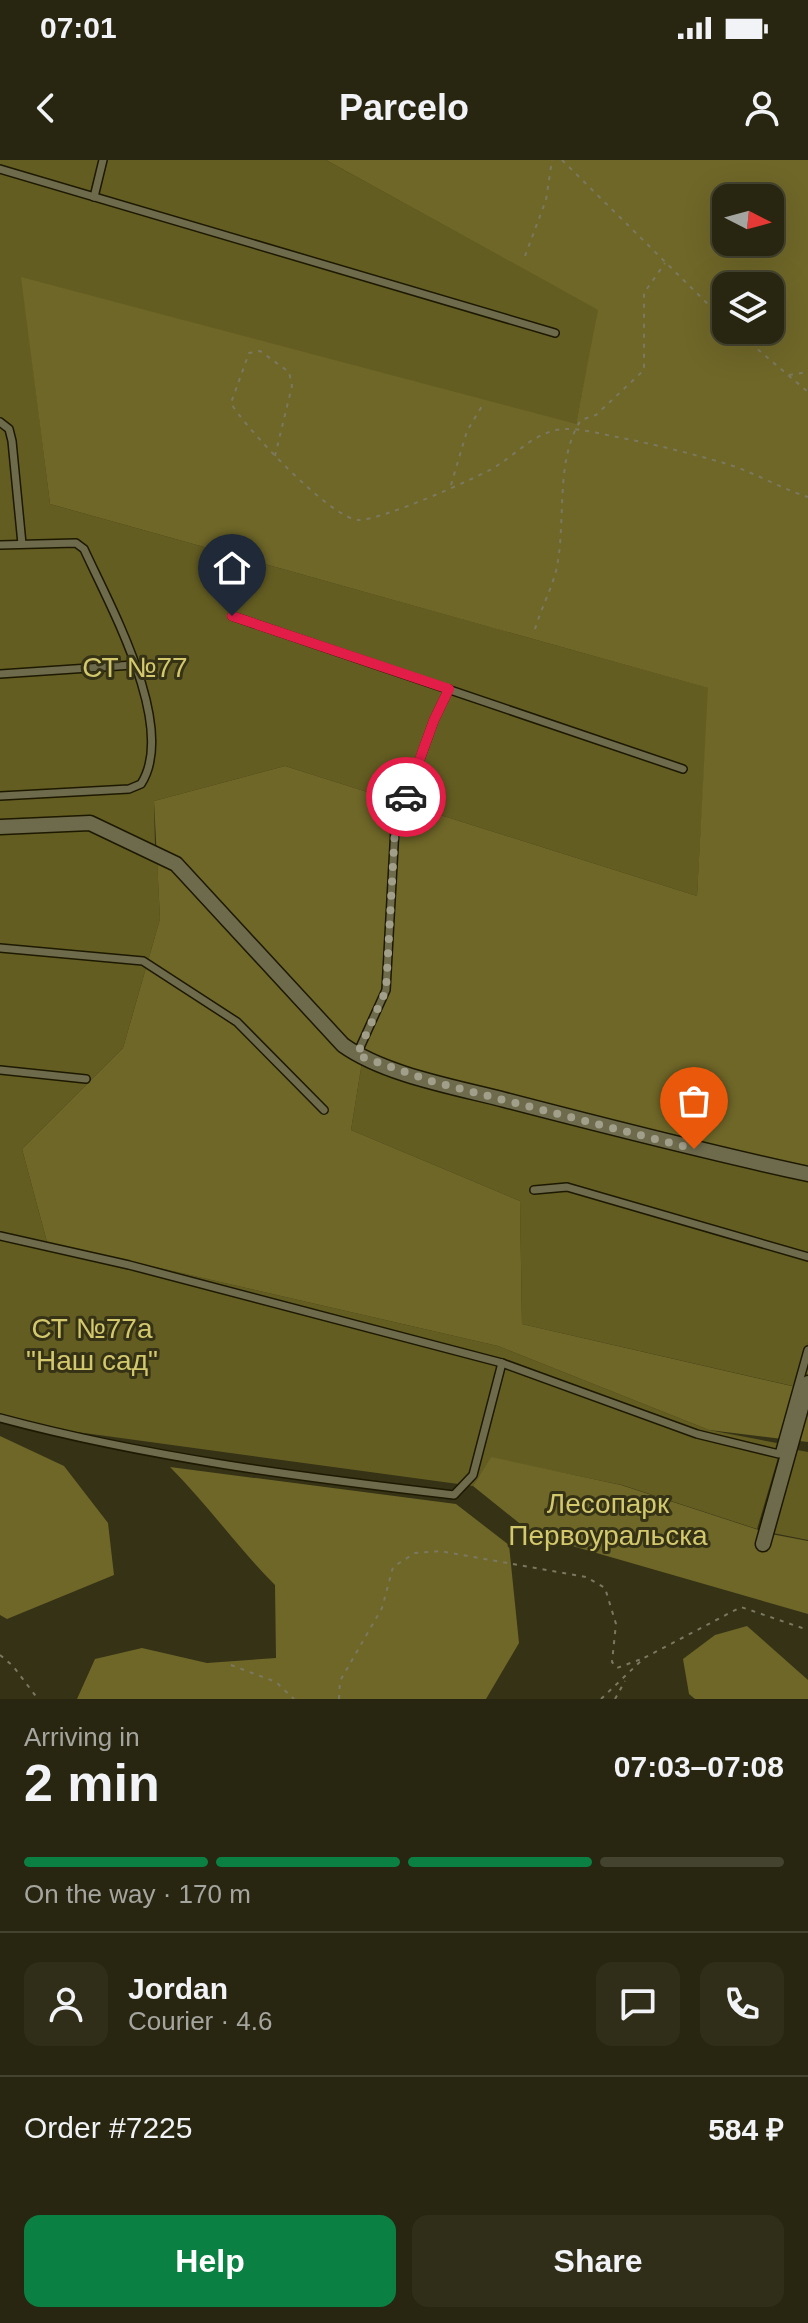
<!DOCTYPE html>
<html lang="en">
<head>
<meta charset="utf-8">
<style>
	body { margin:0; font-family:Arial,sans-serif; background:#302e19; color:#f1f3f6; height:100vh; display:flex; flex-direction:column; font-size:30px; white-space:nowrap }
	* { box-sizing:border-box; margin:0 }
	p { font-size:26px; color:#a5a59f }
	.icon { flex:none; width:44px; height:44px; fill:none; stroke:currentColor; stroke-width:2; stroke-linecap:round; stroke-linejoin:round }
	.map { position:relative; height:1539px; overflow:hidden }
	.side { display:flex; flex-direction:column; background:#282610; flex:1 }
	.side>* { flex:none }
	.needle { width:52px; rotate:96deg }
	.buttons { position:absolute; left:712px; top:24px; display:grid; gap:16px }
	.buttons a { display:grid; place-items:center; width:72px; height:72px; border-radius:16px; background:#282610; box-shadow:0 8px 32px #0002,0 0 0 2px #444330; font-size:40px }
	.pin { position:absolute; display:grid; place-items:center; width:68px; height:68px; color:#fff; margin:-82px -34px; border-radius:50% 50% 50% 0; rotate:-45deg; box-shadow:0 0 8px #0007 }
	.pin .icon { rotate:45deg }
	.courier { position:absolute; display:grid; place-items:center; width:80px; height:80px; margin:-40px; border:6px solid #e11d48; border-radius:50%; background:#fff; color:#222; box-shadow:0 2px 10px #0007 }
	.summary em { font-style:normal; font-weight:800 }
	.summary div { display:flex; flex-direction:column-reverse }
	.summary { display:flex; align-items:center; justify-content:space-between; height:136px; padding:0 24px }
	h1 { font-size:52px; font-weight:800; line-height:60px }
	.bar { display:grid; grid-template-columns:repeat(4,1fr); gap:12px 8px; align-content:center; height:96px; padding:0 24px }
	.bar i { height:10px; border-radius:6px; background:#444330 }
	.bar .current { background:#0b8043 }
	.bar p { grid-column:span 4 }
	.line { display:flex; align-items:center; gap:20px; padding:0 24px; border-top:2px solid #444330 }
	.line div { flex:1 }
	.round { display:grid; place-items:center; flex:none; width:84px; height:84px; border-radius:16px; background:#302e19 }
	.cta { display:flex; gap:16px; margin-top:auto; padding:16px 24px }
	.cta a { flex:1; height:92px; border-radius:16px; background:#0b8043; color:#fff; font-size:32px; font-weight:800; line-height:92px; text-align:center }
	.cta a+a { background:#302e19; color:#f1f3f6 }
	.status { display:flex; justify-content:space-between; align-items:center; height:56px; padding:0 40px; background:#282610; direction:ltr }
	.status svg { height:22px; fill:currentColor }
	header { display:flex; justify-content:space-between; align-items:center; height:104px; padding:0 24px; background:#282610; font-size:36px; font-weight:800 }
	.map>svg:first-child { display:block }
	.green { fill:#645d22 }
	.forest { fill:#6f6728; fill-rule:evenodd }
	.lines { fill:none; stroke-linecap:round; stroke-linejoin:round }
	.lane-casing { stroke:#1d1900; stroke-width:10 }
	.street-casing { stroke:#1d1900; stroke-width:17 }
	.path { stroke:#7b7861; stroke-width:2; stroke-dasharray:4 6; stroke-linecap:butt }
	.lane { stroke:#6e6a4c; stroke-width:7 }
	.street { stroke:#6e6a4c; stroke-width:14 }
	.done { stroke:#a19f8a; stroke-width:8; stroke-dasharray:0 14.4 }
	.route { stroke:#e11d48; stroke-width:10 }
	.labels { text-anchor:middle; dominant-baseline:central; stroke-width:6; stroke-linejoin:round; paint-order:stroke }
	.park-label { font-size:28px; fill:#d4c86d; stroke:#353216 }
</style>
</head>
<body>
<div class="status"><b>07:01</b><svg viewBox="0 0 49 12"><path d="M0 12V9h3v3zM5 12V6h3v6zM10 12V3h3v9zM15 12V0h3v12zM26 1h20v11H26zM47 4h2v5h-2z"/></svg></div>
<header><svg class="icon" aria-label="back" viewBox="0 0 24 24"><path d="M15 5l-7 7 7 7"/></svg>Parcelo<svg class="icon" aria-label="person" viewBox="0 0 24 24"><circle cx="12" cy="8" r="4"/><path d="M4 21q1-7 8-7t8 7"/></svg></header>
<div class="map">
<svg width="808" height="1539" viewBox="0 0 808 1539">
	<rect width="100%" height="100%" fill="#353216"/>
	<g class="green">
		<polygon points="0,0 326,0 599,150 576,265 22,118 50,344 709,528 697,736 285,606 154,641 155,686 91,660 0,664"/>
		<polygon points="89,669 157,698 160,759 123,888 22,989 47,1082 498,1186 709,1270 782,1284 757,1369 622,1325 491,1298 473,1326 55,1269 0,1254 0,672"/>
		<polygon points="363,896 808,1019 808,1183 797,1227 522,1164 520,1041 351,970"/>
		<polygon points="786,1288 808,1292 808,1380 763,1371"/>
	</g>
	<g class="forest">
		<path d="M326,0H808V1019L363,896L351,970L520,1041L522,1164L796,1227L808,1183V1282L709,1270L498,1186L47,1082L22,989L123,888L160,759L154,641L285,606L697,736L708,528L50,344L21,117L576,264L598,150ZM726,38H770V82H726ZM726,126H770V170H726Z"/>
		<polygon points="0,1276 64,1306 108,1363 114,1415 7,1459 0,1455"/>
		<polygon points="491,1297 621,1325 771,1374 808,1381 808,1454 534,1375 473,1326"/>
		<path d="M170,1307L456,1344L509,1385L519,1483L486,1539H77L95,1499L142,1488L207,1503L276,1498L275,1425C237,1387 208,1345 170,1307Z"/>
		<polygon points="747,1466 808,1520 808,1539 695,1539 689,1534 683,1499 715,1475"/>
	</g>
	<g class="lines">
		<defs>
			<g id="lane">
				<polyline points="0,9 555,173"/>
				<polyline points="94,37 103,0"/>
				<polyline points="0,262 9,269 12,281 22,384"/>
				<path d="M0,385L76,383L84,389C109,444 178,567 141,624L129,629L0,636"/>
				<polyline points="232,456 683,609"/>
				<polyline points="0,514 133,505"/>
				<polyline points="0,788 143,801 237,862 324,950"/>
				<polyline points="357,894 386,830 395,668 434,560 449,529"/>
				<polyline points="0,910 86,919"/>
				<polyline points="534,1030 567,1027 808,1097"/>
				<polyline points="0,1076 129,1105 502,1203 697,1274 779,1294 808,1190"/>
				<path d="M0,1258C149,1298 301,1317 454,1335L473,1315L502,1203"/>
			</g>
			<g id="street">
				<path d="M0,667L90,663L176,704L343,885C385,915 455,927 505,940C605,966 706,992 808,1014"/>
				<polyline points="763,1384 808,1223"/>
			</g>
		</defs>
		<use href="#lane" class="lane-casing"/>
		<use href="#street" class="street-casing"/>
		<g class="path">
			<polyline points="562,0 726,162"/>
			<polyline points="525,96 546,40 552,0"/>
			<polyline points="735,170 808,232"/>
			<polyline points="789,215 808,212"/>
			<path d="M275,296L292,226L289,212L260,191L249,193L231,243C244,267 332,360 359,360C381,360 473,320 495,307C517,294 534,272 563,269C579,268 601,274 617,277C653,284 689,293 724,303C752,311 779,328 808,337"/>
			<polyline points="451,325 467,271 482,246"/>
			<path d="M535,469C541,449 551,430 556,411C567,364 554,301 581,260L596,255L644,210V133L665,103"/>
			<polyline points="0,1495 13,1506 38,1539"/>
			<polyline points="231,1505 276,1522 294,1539"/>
			<polyline points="339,1539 340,1521 382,1448 393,1407 415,1393 440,1391 586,1417 605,1428 616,1464 612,1502 617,1508 644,1498"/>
			<polyline points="601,1539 644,1498 741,1447 808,1470"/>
			<polyline points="615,1539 625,1521"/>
		</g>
		<use href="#lane" class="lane"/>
		<use href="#street" class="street"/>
	</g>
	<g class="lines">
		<polyline class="done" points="406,637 395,668 386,830 357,895 434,922 694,989"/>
		<polyline class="route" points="232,456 449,529 434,560 406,637"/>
	</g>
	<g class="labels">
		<g class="park-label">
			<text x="135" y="507">СТ №77</text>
			<text x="92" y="1168">СТ №77а<tspan x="92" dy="32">"Наш сад"</tspan></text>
			<text x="608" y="1343">Лесопарк<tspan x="608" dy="32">Первоуральска</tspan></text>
		</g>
	</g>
</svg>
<div class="buttons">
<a><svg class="needle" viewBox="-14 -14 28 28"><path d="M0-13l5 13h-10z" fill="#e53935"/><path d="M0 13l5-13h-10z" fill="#a5a59f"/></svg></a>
<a><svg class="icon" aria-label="layers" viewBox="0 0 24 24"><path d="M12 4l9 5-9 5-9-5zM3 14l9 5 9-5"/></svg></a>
</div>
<div class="pin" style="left:694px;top:989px;background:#ea580c"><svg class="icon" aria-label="bag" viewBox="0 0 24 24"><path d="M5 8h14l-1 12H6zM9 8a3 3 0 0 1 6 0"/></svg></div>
<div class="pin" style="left:232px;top:456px;background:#1f2937"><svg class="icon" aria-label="home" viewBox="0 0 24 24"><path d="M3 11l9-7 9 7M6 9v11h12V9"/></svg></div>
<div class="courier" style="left:406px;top:637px"><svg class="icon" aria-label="car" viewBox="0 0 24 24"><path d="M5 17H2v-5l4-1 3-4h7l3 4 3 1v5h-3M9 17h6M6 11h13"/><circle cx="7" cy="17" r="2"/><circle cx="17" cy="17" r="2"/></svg></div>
</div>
<section class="side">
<div class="summary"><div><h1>2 min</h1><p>Arriving in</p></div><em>07:03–07:08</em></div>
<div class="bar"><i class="current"></i><i class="current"></i><i class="current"></i><i></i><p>On the way · 170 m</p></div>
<div class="line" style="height:144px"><a class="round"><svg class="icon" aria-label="person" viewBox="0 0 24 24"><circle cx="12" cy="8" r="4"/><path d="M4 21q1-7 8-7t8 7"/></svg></a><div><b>Jordan</b><p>Courier · 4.6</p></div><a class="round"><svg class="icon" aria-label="chat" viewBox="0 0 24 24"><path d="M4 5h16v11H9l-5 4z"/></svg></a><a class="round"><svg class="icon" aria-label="phone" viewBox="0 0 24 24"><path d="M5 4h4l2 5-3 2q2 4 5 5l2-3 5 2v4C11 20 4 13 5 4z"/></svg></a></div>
<div class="line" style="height:104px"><div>Order #7225</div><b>584 ₽</b></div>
<div class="cta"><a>Help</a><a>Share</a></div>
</section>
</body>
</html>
